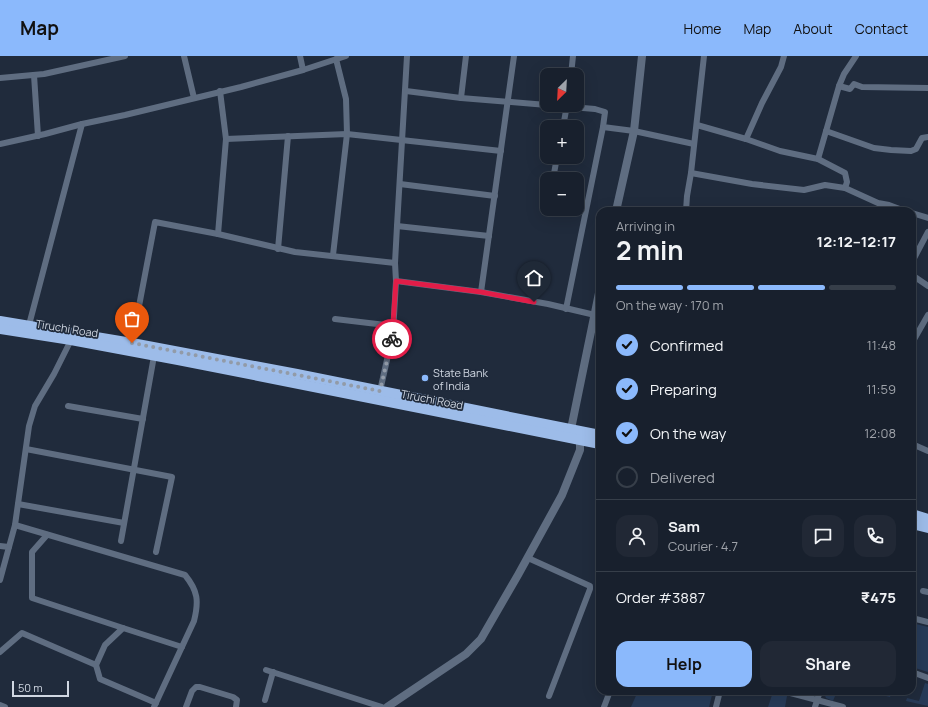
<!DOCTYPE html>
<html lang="en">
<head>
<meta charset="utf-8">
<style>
	body { margin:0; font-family:Manrope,sans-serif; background:#212835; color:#f1f3f6; height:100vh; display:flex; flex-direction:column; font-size:15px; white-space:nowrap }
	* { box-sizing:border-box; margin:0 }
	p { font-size:13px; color:#9fa3aa }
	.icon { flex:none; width:22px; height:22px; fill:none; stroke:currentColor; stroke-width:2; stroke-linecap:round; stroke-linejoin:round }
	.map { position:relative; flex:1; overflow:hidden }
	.sheet { position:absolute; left:596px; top:151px; width:320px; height:488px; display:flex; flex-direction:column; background:#18202d; border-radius:12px; box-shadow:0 4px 16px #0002,0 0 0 1px #363e49 }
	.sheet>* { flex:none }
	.needle { width:26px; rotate:204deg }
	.tools { position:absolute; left:540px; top:12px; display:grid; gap:8px }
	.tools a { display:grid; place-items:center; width:44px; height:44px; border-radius:8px; background:#18202d; box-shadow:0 4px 16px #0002,0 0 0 1px #363e49; font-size:20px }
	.scale { position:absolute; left:12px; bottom:10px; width:57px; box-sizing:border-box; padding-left:4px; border:2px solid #d0d7e2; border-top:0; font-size:11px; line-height:14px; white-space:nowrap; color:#d0d7e2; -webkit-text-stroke:3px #202b3c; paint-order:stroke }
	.pin { position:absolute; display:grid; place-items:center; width:34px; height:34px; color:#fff; margin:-41px -17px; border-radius:50% 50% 50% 0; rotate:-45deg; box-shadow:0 0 4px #0007 }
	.pin .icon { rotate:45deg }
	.courier { position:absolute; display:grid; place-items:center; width:40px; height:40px; margin:-20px; border:3px solid #e11d48; border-radius:50%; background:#fff; color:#222; box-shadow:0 1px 5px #0007 }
	.overview em { font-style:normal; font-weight:700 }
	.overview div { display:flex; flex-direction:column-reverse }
	.overview { display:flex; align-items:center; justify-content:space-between; height:68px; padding:0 20px }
	h1 { font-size:26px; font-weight:700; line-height:30px }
	.bar { display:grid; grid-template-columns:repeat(4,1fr); gap:6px 4px; align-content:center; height:48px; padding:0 20px }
	.bar i { height:5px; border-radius:3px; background:#363e49 }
	.bar .current { background:#8bb9fc }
	.bar p { grid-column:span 4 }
	.line { display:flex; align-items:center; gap:10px; padding:0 20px; border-top:1px solid #363e49 }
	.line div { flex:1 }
	.round { display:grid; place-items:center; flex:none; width:42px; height:42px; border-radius:12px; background:#212835 }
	ol { padding:0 20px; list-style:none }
	li { display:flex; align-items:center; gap:12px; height:44px }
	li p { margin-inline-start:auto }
	li .icon { padding:4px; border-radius:50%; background:#8bb9fc; color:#111; stroke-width:4 }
	li:last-child { color:#9fa3aa }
	li i { width:22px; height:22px; border:2px solid #363e49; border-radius:50% }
	.cta { display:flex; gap:8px; margin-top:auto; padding:8px 20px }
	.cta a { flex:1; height:46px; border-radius:12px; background:#8bb9fc; color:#111; font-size:16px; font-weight:700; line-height:46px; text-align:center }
	.cta a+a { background:#212835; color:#f1f3f6 }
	header { display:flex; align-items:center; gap:24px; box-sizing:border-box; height:56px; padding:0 20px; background:#8bb9fc; color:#111 }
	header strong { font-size:19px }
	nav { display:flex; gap:22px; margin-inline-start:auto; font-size:14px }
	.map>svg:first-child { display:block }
	.grass { fill:#273b58 }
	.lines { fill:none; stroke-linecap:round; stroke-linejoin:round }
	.minor { stroke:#5f6d81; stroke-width:6 }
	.tertiary { stroke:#5f6d81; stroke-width:8 }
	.trunk { stroke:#9dbce9; stroke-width:10 }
	.done { stroke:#929ba8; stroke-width:4; stroke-dasharray:0 7.2 }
	.route { stroke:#e11d48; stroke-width:5 }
	.poi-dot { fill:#8bb9fc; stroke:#202b3c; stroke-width:1.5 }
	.labels { text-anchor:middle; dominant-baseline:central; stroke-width:3.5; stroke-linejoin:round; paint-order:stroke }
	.street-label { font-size:11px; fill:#d0d7e2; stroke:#202b3c }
	.poi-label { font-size:11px; fill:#d0d7e2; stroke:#202b3c; text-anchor:start }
</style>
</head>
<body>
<header>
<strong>Map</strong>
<nav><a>Home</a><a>Map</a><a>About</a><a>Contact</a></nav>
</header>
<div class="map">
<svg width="928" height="651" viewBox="0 0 928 651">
	<rect width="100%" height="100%" fill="#202b3c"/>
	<g class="grass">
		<polygon points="912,567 928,571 928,616 912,611"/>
		<polygon points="925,627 928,628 928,650 906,645 907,642 919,645"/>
		<polygon points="638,635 713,635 709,651 631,651"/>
		<polygon points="823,635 837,635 833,645 826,642"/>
		<polygon points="866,635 892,635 890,641"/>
		<polygon points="773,636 787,640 785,651 768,651"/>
	</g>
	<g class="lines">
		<g class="minor">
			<polyline points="184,0 194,42"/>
			<polyline points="300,0 303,14"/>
			<polyline points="34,19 38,80"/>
			<polyline points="571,19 573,0"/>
			<polyline points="0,22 44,18 125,0"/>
			<polyline points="839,30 850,33 854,28 862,31 928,32"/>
			<polyline points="406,35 461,42 595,53 605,56 603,71 634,75 694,88"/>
			<polyline points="461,42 466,0"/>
			<polyline points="697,69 746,83 780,95 818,103 845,117 847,126 845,132"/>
			<polyline points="563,71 567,49"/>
			<polyline points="826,75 874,92 891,94 911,95 916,93 922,82 928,81"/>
			<polyline points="226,83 347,78 501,95"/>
			<polyline points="746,83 762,47 781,11 784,0"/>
			<polyline points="0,88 45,78 82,68 125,59 241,31 303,14 346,0"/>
			<polyline points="818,103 839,30 844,18 856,0"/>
			<polyline points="691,117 752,128 804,134 825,129 845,132 878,147 889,149 905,155"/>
			<polyline points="553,123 557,101"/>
			<polyline points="400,128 495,140"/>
			<polyline points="686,155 687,140 691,117 704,0"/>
			<polyline points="912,157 928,162"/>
			<polyline points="397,170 489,180"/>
			<polyline points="218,178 226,83 220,35"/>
			<polyline points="278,193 288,80"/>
			<polyline points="333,199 347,78 346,43 336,3"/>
			<polyline points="912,206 928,176"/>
			<polyline points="912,219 928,230"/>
			<polyline points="396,225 481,236 548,248 595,259"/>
			<polyline points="481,236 514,0"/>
			<polyline points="566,253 603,71"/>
			<polyline points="335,263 394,270"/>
			<polyline points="29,269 82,68"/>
			<polyline points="132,287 155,166 218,178 295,196 395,207"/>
			<polyline points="912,287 928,259"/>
			<polyline points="380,335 393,277 396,225 395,207 397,170 407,0"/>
			<polyline points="68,350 143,363"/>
			<polyline points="912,388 928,395"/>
			<polyline points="26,393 172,421 156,496"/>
			<polyline points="18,448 124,467"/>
			<path d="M15,469L185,519C198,535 199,545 194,565L154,651"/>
			<polyline points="121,485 154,300"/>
			<polyline points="0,490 9,491"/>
			<polyline points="528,502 590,530 590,533 549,640"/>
			<polyline points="0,524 15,469 29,370 35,350 54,318 71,284"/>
			<polyline points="923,535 928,536"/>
			<polyline points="912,562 928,566"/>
			<polyline points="123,572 182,591"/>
			<polyline points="0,596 22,577 96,609 105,589 123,572 32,542 32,496 47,479"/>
			<polyline points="96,609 100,623 156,647"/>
			<polyline points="266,614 382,651"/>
			<polyline points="912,616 928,622"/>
			<polyline points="783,635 843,651"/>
			<polyline points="265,644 273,616"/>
			<polyline points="0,649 5,651"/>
			<polyline points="186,651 192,635 196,631 200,631 233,641 237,644 236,651"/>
			<polyline points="604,651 610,635"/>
			<polyline points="716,651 720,635"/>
			<polyline points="815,651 820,635"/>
		</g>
		<g class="tertiary">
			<polyline points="616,155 634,75 642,0"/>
			<polyline points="571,373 600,232"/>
			<polyline points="387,651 466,598 481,583 518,519 562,439 580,394 580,384"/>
		</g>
		<g class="trunk">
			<polyline points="0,265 132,287 297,318 600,379"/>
			<polyline points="0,273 71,284 178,304 600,388"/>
			<polyline points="912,458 928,463"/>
			<polyline points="912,468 928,472"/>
		</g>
	</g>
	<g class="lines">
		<polyline class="done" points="132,287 380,335 392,283"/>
		<polyline class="route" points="392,283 396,225 481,236 534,246"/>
	</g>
	<circle class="poi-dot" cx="425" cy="322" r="4"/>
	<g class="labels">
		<g class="street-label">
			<text transform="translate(67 272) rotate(9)">Tiruchi Road</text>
			<text transform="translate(432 343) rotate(11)">Tiruchi Road</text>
		</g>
		<g class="poi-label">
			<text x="433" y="316">State Bank<tspan x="433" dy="13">of India</tspan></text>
		</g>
	</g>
</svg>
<div class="tools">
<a><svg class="needle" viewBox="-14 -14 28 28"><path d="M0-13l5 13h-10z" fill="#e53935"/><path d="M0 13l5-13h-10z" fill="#9fa3aa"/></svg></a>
<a>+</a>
<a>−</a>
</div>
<div class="scale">50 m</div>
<div class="pin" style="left:132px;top:287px;background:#ea580c"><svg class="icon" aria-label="bag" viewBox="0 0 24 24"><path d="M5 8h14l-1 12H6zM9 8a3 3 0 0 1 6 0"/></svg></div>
<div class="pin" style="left:534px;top:246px;background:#1f2937"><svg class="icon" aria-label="home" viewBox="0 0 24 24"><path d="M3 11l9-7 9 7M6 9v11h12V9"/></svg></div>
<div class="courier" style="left:392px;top:283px"><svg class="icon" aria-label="bike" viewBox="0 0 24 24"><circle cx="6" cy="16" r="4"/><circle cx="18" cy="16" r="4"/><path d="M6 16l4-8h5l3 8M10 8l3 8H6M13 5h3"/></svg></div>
<section class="sheet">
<div class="overview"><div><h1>2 min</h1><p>Arriving in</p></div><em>12:12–12:17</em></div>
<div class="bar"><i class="current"></i><i class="current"></i><i class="current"></i><i></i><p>On the way · 170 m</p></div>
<ol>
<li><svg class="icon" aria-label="check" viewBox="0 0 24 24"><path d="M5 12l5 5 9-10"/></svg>Confirmed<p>11:48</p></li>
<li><svg class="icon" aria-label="check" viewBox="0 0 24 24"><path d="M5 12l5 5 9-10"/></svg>Preparing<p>11:59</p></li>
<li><svg class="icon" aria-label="check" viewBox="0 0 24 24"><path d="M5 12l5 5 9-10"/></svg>On the way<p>12:08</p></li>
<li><i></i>Delivered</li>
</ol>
<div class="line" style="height:72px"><a class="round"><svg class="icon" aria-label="person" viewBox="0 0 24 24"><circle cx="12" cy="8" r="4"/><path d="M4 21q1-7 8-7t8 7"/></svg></a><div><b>Sam</b><p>Courier · 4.7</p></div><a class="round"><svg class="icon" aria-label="chat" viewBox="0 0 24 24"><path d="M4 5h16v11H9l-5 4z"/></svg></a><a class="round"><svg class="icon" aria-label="phone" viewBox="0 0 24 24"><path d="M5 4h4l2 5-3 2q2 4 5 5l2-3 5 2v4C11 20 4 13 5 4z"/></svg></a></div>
<div class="line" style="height:52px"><div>Order #3887</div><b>₹475</b></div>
<div class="cta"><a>Help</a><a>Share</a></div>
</section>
</div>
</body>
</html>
